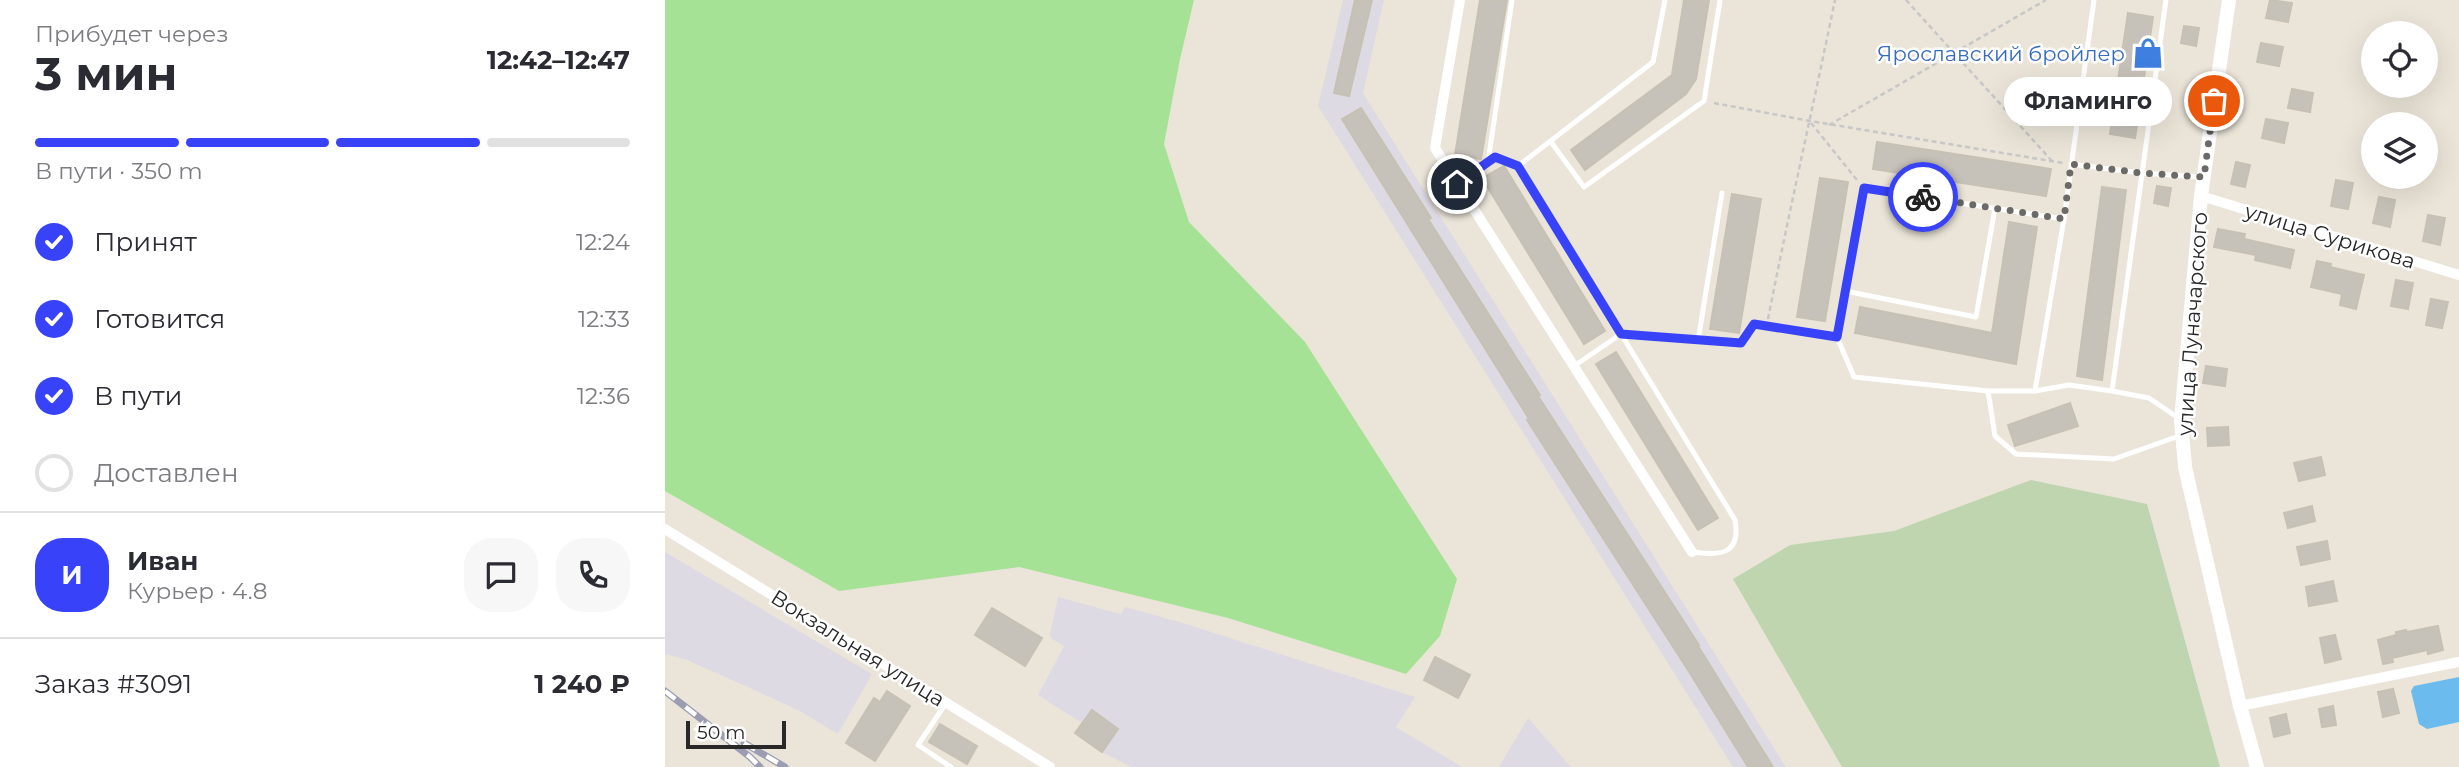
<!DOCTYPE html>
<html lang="ru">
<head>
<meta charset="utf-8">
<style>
	body { margin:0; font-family:Montserrat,sans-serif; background:#f7f7f7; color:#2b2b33; height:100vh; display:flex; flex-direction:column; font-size:26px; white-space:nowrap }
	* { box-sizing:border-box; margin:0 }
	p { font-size:23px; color:#7c7c81 }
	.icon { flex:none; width:38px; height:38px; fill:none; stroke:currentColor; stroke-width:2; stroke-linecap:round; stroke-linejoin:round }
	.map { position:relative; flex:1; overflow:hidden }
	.details { display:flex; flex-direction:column; background:#fff; width:665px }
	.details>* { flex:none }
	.fabs { position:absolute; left:1696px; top:21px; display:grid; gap:14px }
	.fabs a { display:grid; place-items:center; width:77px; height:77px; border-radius:50%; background:#fff; box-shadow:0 7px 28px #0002; font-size:35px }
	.scale { position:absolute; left:21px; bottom:18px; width:100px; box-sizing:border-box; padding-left:7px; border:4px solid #282828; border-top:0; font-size:19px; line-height:24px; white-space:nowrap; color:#282828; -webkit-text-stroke:5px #fff; paint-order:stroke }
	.pin { position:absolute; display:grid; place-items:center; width:60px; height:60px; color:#fff; margin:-30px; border:4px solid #fff; border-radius:50%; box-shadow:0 2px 7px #0007 }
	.courier { position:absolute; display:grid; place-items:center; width:70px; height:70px; margin:-35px; border:5px solid #3843f9; border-radius:50%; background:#fff; color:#222; box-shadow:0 2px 9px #0007 }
	.bubble { position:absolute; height:49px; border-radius:24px; background:#fff; box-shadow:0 7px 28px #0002; font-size:23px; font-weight:700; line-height:49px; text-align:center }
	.headline em { font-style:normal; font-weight:700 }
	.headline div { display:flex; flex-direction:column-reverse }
	.headline { display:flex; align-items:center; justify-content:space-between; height:119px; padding:0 35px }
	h1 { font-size:46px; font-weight:700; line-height:52px }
	.bar { display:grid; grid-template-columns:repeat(4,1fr); gap:10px 7px; align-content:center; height:84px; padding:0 35px }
	.bar i { height:9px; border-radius:5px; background:#e1e1e2 }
	.bar .active { background:#3843f9 }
	.bar p { grid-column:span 4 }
	.line { display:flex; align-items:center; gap:18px; padding:0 35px; border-top:2px solid #e1e1e2 }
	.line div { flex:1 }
	.round { display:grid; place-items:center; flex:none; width:74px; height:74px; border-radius:28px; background:#f7f7f7 }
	ol { padding:0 35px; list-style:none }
	li { display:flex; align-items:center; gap:21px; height:77px }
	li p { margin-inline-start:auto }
	li .icon { padding:7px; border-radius:50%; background:#3843f9; color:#fff; stroke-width:4 }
	li:last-child { color:#7c7c81 }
	li i { width:38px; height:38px; border:4px solid #e1e1e2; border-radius:50% }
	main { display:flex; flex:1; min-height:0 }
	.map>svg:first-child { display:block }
	.industrial { fill:#dedae3 }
	.green { fill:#a6e295 }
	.cemetery { fill:#bed5b0 }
	.water { fill:#6bbbee }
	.building { fill:#c6c2b9; stroke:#c6c1b3; stroke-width:2 }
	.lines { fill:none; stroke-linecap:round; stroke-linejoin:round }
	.path { stroke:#c7c7c7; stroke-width:2.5; stroke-dasharray:5 3.5; stroke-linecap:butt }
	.service { stroke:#fff; stroke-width:5 }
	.minor { stroke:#fff; stroke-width:10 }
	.tertiary { stroke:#fff; stroke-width:14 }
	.rail-casing { stroke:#9c9db3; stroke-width:7 }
	.rail { stroke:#fff; stroke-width:4.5; stroke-dasharray:13; stroke-linecap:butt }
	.done { stroke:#6c6a66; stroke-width:7; stroke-dasharray:0 12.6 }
	.route { stroke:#3843f9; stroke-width:9 }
	.labels { text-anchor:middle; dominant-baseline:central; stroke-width:5; stroke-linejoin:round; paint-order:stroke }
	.shop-label { font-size:21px; fill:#366cbe; stroke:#fff; text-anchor:end }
	.street-label { font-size:21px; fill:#282828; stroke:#fff }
</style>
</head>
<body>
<main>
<section class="details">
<div class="headline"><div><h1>3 мин</h1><p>Прибудет через</p></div><em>12:42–12:47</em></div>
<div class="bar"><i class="active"></i><i class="active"></i><i class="active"></i><i></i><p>В пути · 350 m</p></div>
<ol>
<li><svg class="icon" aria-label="check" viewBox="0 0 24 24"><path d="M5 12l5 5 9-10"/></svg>Принят<p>12:24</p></li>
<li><svg class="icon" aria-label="check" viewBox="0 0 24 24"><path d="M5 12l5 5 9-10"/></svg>Готовится<p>12:33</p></li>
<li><svg class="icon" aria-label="check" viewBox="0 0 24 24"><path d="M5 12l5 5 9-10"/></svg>В пути<p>12:36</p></li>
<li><i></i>Доставлен</li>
</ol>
<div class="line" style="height:126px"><b class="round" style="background:#3843f9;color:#fff">И</b><div><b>Иван</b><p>Курьер · 4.8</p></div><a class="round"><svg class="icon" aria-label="chat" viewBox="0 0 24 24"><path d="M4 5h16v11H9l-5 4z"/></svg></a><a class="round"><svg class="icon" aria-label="phone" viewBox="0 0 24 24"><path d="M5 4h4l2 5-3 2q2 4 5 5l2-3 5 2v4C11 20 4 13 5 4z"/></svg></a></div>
<div class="line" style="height:91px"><div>Заказ #3091</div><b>1 240 ₽</b></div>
</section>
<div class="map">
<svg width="1794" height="767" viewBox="0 0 1794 767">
	<rect width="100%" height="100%" fill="#ebe5d9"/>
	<g class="industrial">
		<polygon points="678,0 719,0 698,93 1121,767 1068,767 653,106"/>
		<polygon points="0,552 207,674 173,734 133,710 96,693 22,660 0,654"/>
		<polygon points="393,597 456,614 460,607 518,623 750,697 731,727 797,767 466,767 437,752 410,733 417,723 373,695 399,646 387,639 385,634"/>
		<polygon points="863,718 906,767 834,767"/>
	</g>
	<polygon class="green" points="0,0 529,0 515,59 499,144 524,222 640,342 792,579 775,636 741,674 563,618 354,567 174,591 0,491"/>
	<polygon class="cemetery" points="1366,480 1482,504 1555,767 1177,767 1068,579 1125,545 1229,531"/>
	<polygon class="water" points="1794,677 1794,722 1762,729 1754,724 1746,691 1749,686"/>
	<g class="building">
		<polygon points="690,0 707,0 684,96 669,93"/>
		<polygon points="815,0 842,0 816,159 790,155"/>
		<polygon points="1019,0 1044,0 1031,79 1021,94 920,170 906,150 1007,75"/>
		<polygon points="1605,0 1627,3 1623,22 1601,18"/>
		<polygon points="1463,13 1488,17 1470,138 1445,134"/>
		<polygon points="1519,26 1534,28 1531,46 1516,43"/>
		<polygon points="1596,43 1618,47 1614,66 1592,62"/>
		<polygon points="1627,89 1648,93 1645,112 1623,108"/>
		<polygon points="696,108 766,218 763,219 875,395 873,396 1034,645 1033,646 1108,767 1083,767 1023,670 862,420 864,419 677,119"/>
		<polygon points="1601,119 1623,123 1619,143 1597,138"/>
		<polygon points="1212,142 1386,169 1381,196 1208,169"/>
		<polygon points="1571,162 1585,165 1580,187 1566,184"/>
		<polygon points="839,166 940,331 919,344 817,178"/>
		<polygon points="1155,178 1183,182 1160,321 1132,317"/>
		<polygon points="1671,180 1688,183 1683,209 1666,206"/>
		<polygon points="1492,186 1506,188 1503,206 1489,203"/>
		<polygon points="1437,187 1461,190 1437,380 1412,376"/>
		<polygon points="1067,194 1096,199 1074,333 1045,329"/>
		<polygon points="1714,197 1730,200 1725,227 1708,223"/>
		<polygon points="1763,215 1780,218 1775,245 1758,241"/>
		<polygon points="1344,222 1372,227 1351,364 1190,333 1195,307 1327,333"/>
		<polygon points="1553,229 1580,234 1579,239 1629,250 1625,268 1590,260 1591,255 1549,247"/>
		<polygon points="1652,261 1666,264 1665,267 1699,275 1691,309 1675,305 1677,294 1646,287"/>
		<polygon points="1731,280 1748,283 1743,309 1726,306"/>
		<polygon points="1766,299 1783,302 1777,328 1761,325"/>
		<polygon points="951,352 1053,518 1033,530 931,364"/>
		<polygon points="1541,366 1562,369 1560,386 1538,383"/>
		<polygon points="1405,403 1413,426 1350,446 1343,425"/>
		<polygon points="1563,427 1564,445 1543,446 1542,428"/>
		<polygon points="1656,457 1660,475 1634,481 1629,463"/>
		<polygon points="1647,506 1650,521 1623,528 1619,513"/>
		<polygon points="1662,541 1665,559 1636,565 1632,547"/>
		<polygon points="1668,581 1672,601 1644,606 1641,587"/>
		<polygon points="327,608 377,638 360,666 310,635"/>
		<polygon points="1773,626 1778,650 1763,654 1762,650 1727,658 1728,662 1718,664 1713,640 1731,635 1731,632 1741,630 1742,632"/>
		<polygon points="1670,635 1676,659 1660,663 1655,638"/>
		<polygon points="770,657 805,675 793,698 759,680"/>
		<polygon points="1728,689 1734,713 1718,717 1713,692"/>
		<polygon points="222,691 245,706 210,761 181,743 209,698 215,702"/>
		<polygon points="1668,706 1671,725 1657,727 1654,709"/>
		<polygon points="427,710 453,729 437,752 410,733"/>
		<polygon points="1621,714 1625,733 1609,737 1605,718"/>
		<polygon points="275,724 312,746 302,764 264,742"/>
	</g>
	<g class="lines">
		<g class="path">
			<polyline points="1241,0 1387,161"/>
			<polyline points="1049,103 1145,121 1398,163"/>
			<polyline points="1146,123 1192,180"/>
			<polyline points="1164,125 1381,0"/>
			<path d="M1103,319C1124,212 1148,107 1170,0"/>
		</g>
		<g class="service">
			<polyline points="1429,0 1399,219 1199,188 1172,337 1189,377 1323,391 1370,391 1404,385 1447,391"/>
			<polyline points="1501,0 1447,391 1484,398 1515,419"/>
			<polyline points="886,142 919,187 1039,101 1055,0"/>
			<polyline points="823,162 847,0"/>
			<polyline points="1406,164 1476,173 1536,177"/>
			<path d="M853,166L1070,520C1076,555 1055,556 1027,552"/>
			<polyline points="792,185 830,157 853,166 988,62 1000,0"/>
			<polyline points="1180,291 1311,317 1330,208"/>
			<polyline points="1033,341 1057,193"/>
			<polyline points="909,366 956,334 1076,343 1089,324 1172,337"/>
			<polyline points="1323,391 1330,436 1351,454 1449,459 1514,436"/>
			<polyline points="1370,391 1399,219"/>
			<polyline points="281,703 253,745 286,767"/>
		</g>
		<g class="minor">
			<polyline points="795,0 770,148 1027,552"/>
			<polyline points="1536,196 1794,275"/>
			<polyline points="0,529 385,767"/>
			<polyline points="1575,706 1794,662"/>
		</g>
		<polyline class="tertiary" points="1564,0 1536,196 1516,420 1520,467 1575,706 1592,767"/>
		<defs>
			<g id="rail">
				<polyline points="0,691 85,757 95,767"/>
				<polyline points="79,743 120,767"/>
			</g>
		</defs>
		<use href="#rail" class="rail-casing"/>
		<use href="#rail" class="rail"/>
	</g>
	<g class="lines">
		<polyline class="done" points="1258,197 1399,219 1406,164 1476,173 1539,177 1549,101"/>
		<polyline class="route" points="792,184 830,157 853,166 956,334 1076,343 1089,324 1172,337 1199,188 1258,197"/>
	</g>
	<defs>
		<symbol id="shop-bare" viewBox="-9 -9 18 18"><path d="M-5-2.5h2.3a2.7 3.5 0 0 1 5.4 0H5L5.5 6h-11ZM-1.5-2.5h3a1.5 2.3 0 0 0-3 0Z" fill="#3f7fe0" stroke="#fff" stroke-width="2.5" paint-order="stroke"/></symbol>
	</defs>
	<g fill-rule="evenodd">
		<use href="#shop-bare" x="1461" y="31" width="44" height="44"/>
	</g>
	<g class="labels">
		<g class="shop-label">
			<text x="1460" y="53">Ярославский бройлер</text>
		</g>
		<g class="street-label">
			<text transform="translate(1665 236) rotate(17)">улица Сурикова</text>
			<text transform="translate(1527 324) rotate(-86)">улица Луначарского</text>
			<text transform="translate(193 648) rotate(32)">Вокзальная улица</text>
		</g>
	</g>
</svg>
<div class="fabs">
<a><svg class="icon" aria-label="locate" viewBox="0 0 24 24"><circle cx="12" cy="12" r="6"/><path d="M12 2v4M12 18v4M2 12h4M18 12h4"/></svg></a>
<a><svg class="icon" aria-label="layers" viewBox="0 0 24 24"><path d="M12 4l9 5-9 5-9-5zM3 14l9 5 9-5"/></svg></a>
</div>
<div class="scale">50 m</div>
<div class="pin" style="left:1549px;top:101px;background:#ea580c"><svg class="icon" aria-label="bag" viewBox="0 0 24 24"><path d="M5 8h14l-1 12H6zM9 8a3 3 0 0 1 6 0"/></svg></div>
<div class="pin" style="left:792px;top:184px;background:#1f2937"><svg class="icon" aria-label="home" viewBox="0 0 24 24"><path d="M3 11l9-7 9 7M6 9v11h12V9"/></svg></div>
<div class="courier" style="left:1258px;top:197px"><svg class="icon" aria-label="bike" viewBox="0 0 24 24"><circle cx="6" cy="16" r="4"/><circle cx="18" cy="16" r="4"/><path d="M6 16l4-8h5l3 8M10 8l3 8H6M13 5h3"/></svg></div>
<div class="bubble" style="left:1339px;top:77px;width:168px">Фламинго</div>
</div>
</main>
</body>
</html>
